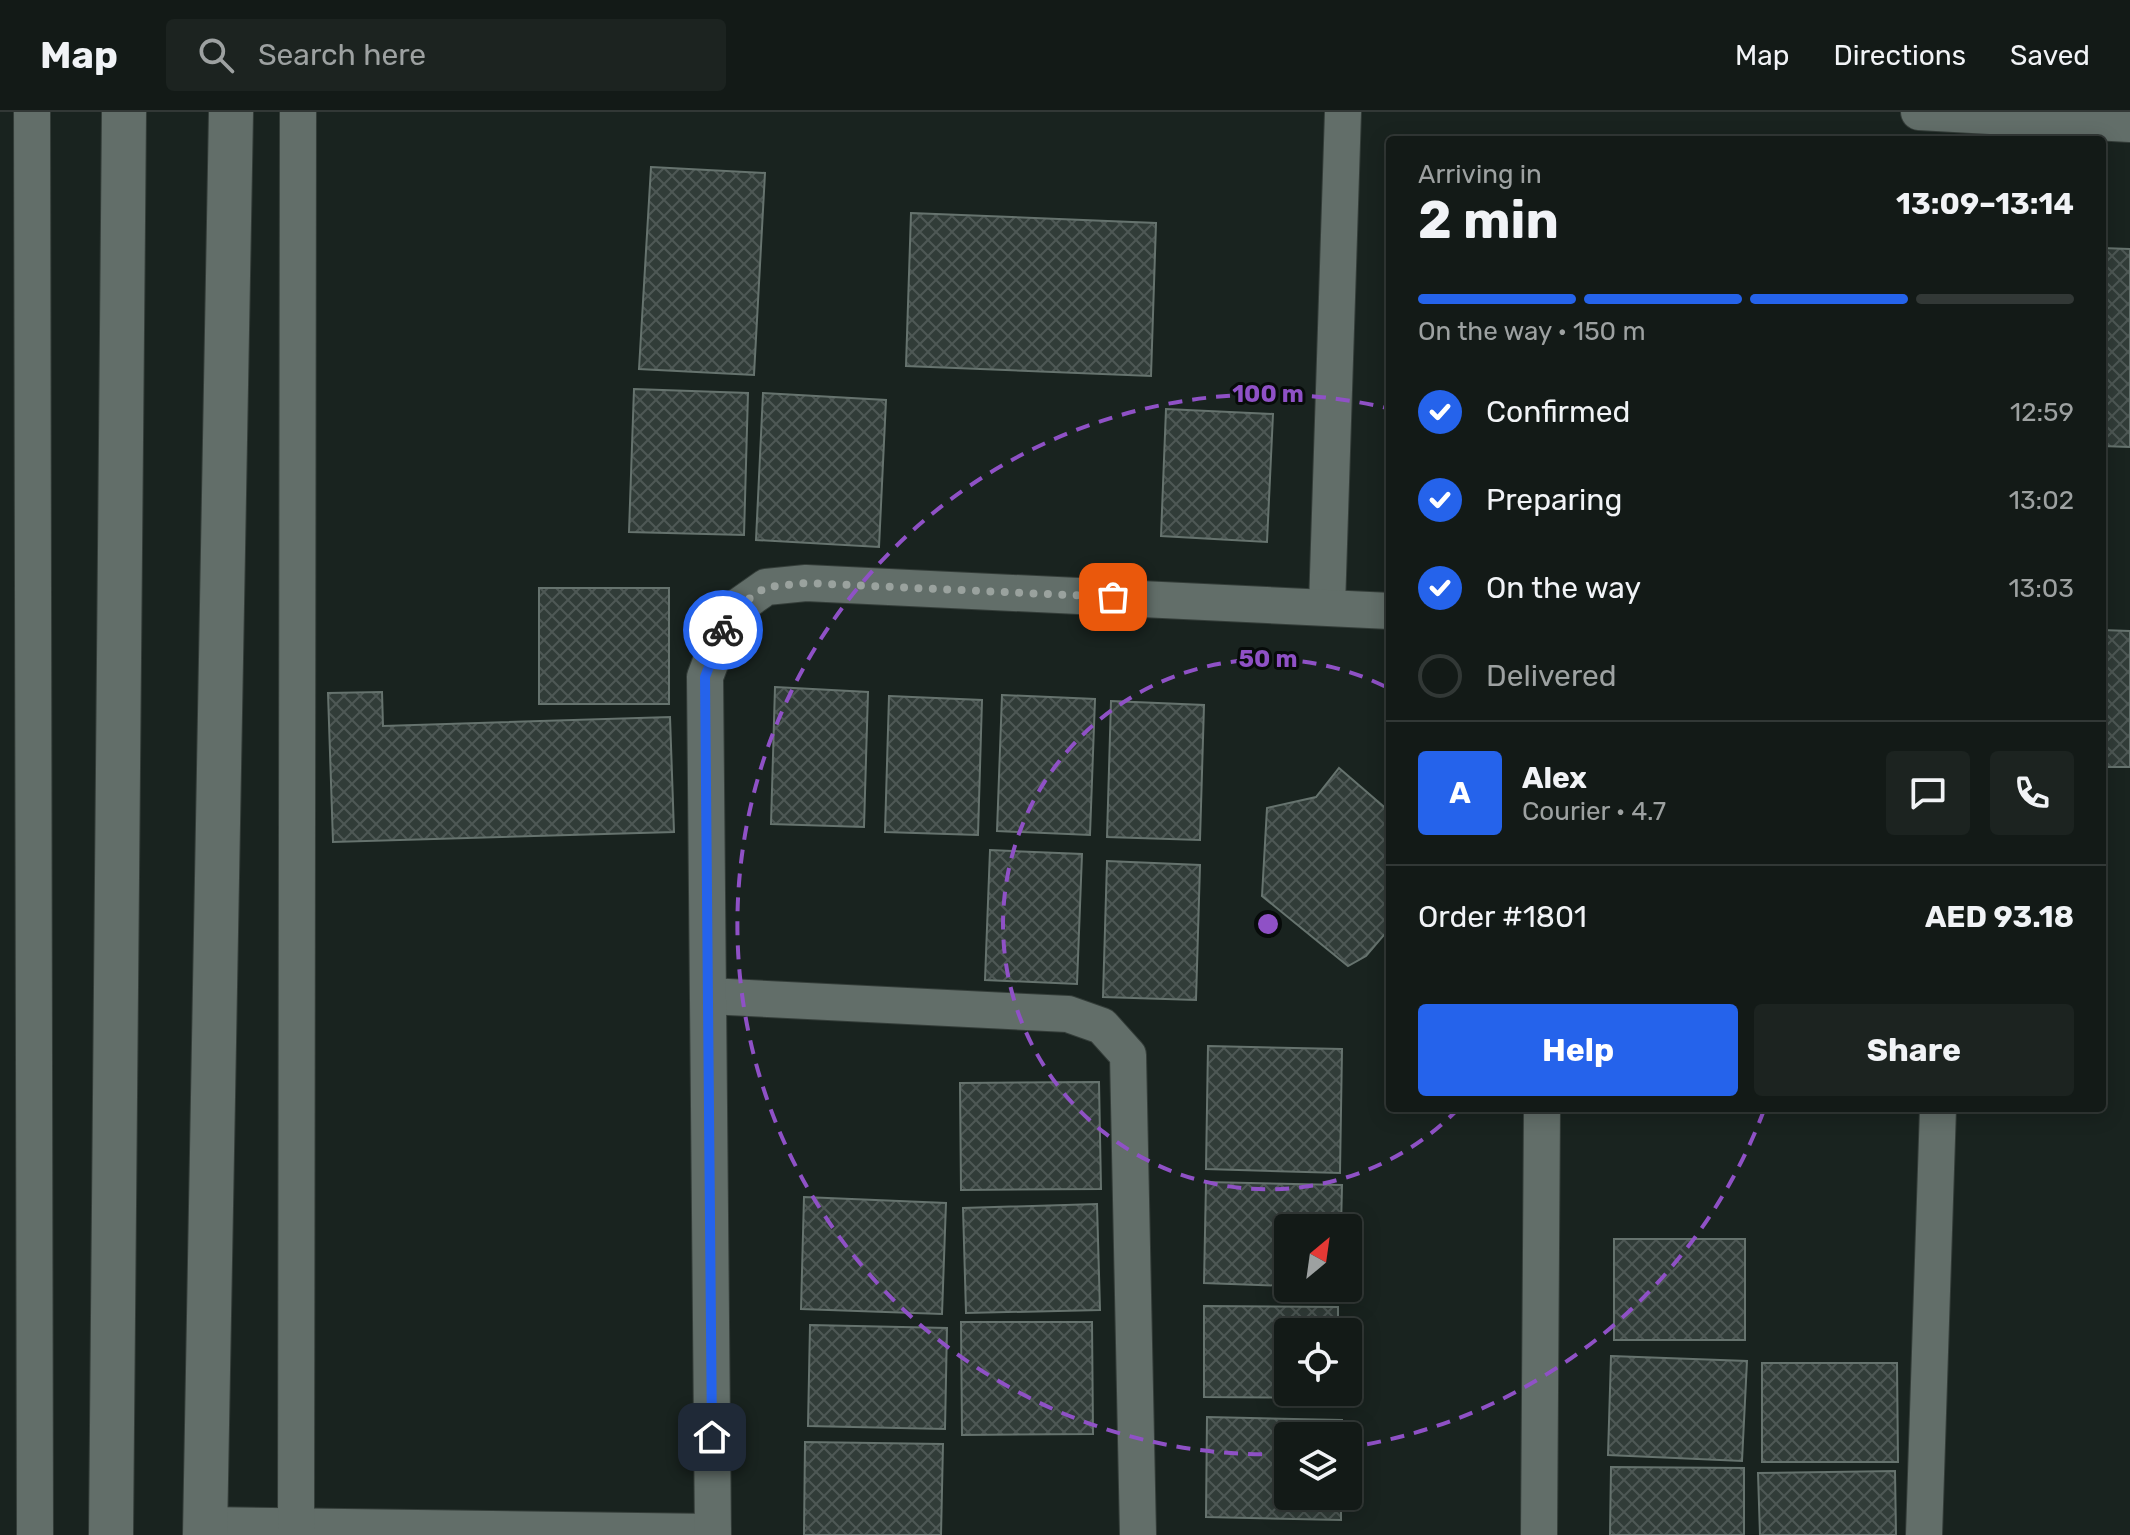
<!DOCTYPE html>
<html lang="en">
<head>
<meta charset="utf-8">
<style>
	body { margin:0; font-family:Rubik,sans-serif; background:#1c2320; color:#f1f3f6; height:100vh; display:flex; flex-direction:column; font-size:30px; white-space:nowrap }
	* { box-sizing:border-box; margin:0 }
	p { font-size:26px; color:#9da1a1 }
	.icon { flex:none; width:44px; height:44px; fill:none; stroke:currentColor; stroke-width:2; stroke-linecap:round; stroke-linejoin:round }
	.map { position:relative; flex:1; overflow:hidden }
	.drawer { position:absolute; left:1386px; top:24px; width:720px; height:976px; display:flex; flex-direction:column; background:#131a17; border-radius:8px; box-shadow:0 4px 20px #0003,0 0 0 2px #323836 }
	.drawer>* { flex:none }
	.needle { width:52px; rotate:29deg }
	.controls { position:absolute; left:1274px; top:1102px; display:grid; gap:16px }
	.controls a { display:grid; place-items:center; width:88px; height:88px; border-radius:8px; background:#131a17; box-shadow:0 4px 20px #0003,0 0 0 2px #323836; font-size:40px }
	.pin { position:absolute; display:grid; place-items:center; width:68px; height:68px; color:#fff; margin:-34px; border-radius:16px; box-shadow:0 4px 12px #0006 }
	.courier { position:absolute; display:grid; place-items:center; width:80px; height:80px; margin:-40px; border:6px solid #2563eb; border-radius:50%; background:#fff; color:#222; box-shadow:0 2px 10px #0007 }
	.head em { font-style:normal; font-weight:700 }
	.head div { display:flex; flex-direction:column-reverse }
	.head { display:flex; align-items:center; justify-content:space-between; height:136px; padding:0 32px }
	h1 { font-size:52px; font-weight:700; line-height:60px }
	.bar { display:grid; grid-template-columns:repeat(4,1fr); gap:12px 8px; align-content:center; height:96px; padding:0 32px }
	.bar i { height:10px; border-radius:6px; background:#323836 }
	.bar .on { background:#2563eb }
	.bar p { grid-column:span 4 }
	.line { display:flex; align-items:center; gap:20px; padding:0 32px; border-top:2px solid #323836 }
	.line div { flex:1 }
	.round { display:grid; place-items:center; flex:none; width:84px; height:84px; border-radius:8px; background:#1c2320 }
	ol { padding:0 32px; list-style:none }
	li { display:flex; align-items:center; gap:24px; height:88px }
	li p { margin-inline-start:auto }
	li .icon { padding:8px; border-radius:50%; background:#2563eb; color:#fff; stroke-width:4 }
	li:last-child { color:#9da1a1 }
	li i { width:44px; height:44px; border:4px solid #323836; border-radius:50% }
	.primary-button { display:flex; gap:16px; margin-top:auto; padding:16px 32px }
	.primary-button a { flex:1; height:92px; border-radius:8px; background:#2563eb; color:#fff; font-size:32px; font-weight:700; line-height:92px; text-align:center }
	.primary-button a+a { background:#1c2320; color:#f1f3f6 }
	header { display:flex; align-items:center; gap:48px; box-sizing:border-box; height:112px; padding:0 40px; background:#131a17; border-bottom:2px solid #323836 }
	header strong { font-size:38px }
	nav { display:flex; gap:44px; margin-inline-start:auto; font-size:28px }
	.search { width:560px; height:72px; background:#1c2320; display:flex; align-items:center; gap:20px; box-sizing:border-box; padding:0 28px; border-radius:8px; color:#9da1a1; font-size:30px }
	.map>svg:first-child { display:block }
	.building { fill:url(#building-cross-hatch); stroke:#66736e; stroke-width:2 }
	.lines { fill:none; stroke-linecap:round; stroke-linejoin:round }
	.street-casing { stroke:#343d39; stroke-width:38 }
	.secondary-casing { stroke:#343d39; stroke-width:46 }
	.street { stroke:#626e69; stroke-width:36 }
	.secondary { stroke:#626e69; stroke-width:44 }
	.done { stroke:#9aa29e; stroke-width:8; stroke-dasharray:0 14.4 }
	.route { stroke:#2563eb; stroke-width:10 }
	.ring { fill:none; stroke:#8f51c6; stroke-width:4; stroke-dasharray:14 10 }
	.centre { fill:#8f51c6; stroke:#070b0a; stroke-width:4 }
	.ring-label { font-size:24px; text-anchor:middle; font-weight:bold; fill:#8f51c6; stroke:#070b0a; stroke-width:6; stroke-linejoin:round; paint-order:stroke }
</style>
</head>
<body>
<header>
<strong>Map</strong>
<div class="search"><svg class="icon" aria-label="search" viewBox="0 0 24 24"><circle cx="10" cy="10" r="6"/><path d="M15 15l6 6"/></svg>Search here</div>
<nav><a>Map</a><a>Directions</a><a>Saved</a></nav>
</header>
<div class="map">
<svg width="2130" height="1423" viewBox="0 0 2130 1423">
	<defs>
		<pattern id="building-cross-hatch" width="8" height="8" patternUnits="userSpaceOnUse" patternTransform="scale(2)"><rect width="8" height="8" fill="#313c38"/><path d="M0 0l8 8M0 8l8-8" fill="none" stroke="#4e5855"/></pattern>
	</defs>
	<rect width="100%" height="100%" fill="#19231f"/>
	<g class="building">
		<polygon points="651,55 765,61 754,263 639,257"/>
		<polygon points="911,101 1156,111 1151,264 906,254"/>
		<polygon points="2102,136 2130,137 2130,335 2102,334"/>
		<polygon points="634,277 748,281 744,423 629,420"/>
		<polygon points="763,281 886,288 879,435 756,428"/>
		<polygon points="1166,297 1273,302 1267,430 1161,424"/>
		<rect x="539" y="476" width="130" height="116"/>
		<polygon points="2102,518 2130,519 2130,655 2102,655"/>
		<polygon points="775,575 868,580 864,715 771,712"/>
		<polygon points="382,580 383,614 670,605 674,720 333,730 328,581"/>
		<polygon points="1002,583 1095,587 1090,723 997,719"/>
		<polygon points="889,584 982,588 978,723 885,720"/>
		<polygon points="1111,589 1204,593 1200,728 1107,725"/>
		<polygon points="1339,656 1390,700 1390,816 1366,844 1348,854 1262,784 1267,696 1316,685"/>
		<polygon points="990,738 1082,742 1077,872 985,868"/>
		<polygon points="1107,749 1200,753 1196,888 1103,885"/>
		<polygon points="1208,934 1342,937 1340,1061 1206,1057"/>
		<polygon points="1099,970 1101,1077 961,1078 960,971"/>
		<polygon points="1206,1070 1342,1073 1341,1116 1288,1116 1288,1174 1204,1171"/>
		<polygon points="804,1085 946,1091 942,1202 801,1197"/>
		<polygon points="1097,1092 1100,1198 966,1201 963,1096"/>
		<rect x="1614" y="1127" width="131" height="101"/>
		<polygon points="1204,1194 1338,1195 1338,1220 1288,1220 1288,1280 1338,1280 1338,1286 1204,1285"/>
		<polygon points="961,1210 1092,1210 1093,1322 962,1323"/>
		<polygon points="810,1213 947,1216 945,1317 808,1314"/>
		<polygon points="1611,1244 1747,1249 1742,1349 1608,1343"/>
		<polygon points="1762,1251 1897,1251 1898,1350 1762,1350"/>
		<polygon points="1207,1305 1342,1308 1342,1324 1288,1324 1288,1384 1341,1384 1341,1408 1206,1405"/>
		<polygon points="805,1330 943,1332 941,1423 804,1423"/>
		<polygon points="1611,1355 1744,1356 1744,1423 1610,1423"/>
		<polygon points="1895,1359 1896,1423 1760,1423 1758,1361"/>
	</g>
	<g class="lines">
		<defs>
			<g id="street">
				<polyline points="32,0 35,1423"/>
				<polyline points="1919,0 2130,12"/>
				<polyline points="1327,494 1343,0"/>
				<polyline points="708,884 1068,902 1102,914 1128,943 1138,1423"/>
				<polyline points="205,1413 713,1420"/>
				<polyline points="296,1423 298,0"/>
				<polyline points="713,1423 705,565 729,501 766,475 806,471 1390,499"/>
				<polyline points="1539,1423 1542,996"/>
				<polyline points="1924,1423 1938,996"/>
			</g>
			<g id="secondary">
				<polyline points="111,1423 124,0"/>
				<polyline points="205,1423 231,0"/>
			</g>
		</defs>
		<use href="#street" class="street-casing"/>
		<use href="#secondary" class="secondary-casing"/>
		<use href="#street" class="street"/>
		<use href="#secondary" class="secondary"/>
	</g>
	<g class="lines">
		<polyline class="done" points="723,518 729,501 766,475 806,471 1113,485"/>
		<polyline class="route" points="712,1325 705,565 723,518"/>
	</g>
	<g class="ring">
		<path d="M1459 996A265 265 0 1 1 1388 576"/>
		<path d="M1764 998A530 530 0 0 1 1351 1335M1286 1342A530 530 0 1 1 1387 296"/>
	</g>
	<circle cx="1268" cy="812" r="12" class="centre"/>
	<g class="ring-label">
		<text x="1268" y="290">100 m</text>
		<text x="1268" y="555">50 m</text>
	</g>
</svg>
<div class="controls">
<a><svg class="needle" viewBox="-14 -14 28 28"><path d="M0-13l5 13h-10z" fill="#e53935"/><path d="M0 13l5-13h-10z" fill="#9da1a1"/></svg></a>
<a><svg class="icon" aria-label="locate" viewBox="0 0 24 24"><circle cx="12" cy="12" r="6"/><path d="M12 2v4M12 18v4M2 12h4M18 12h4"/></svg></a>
<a><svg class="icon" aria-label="layers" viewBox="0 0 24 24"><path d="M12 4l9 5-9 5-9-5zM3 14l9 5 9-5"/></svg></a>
</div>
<div class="pin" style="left:1113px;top:485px;background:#ea580c"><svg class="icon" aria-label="bag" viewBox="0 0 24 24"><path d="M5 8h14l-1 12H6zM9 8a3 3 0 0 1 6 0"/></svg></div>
<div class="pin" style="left:712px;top:1325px;background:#1f2937"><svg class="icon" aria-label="home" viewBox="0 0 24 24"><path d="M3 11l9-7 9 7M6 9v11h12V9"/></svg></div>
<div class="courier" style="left:723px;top:518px"><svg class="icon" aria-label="bike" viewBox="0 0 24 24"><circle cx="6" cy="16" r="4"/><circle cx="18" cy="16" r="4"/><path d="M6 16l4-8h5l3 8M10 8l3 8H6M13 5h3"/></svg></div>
<section class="drawer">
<div class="head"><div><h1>2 min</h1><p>Arriving in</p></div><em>13:09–13:14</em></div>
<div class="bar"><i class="on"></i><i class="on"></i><i class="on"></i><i></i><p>On the way · 150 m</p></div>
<ol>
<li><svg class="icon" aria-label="check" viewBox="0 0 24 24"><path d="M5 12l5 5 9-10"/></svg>Confirmed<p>12:59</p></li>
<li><svg class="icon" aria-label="check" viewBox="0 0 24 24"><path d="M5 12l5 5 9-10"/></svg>Preparing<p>13:02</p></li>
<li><svg class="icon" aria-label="check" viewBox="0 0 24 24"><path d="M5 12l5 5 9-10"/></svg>On the way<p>13:03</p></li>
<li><i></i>Delivered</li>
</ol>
<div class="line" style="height:144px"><b class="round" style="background:#2563eb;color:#fff">A</b><div><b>Alex</b><p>Courier · 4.7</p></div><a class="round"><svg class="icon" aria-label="chat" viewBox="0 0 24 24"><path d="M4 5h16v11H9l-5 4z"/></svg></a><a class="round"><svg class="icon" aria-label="phone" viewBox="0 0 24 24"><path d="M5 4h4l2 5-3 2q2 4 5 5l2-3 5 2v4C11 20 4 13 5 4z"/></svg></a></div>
<div class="line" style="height:104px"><div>Order #1801</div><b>AED 93.18</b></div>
<div class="primary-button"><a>Help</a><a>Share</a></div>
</section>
</div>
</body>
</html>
